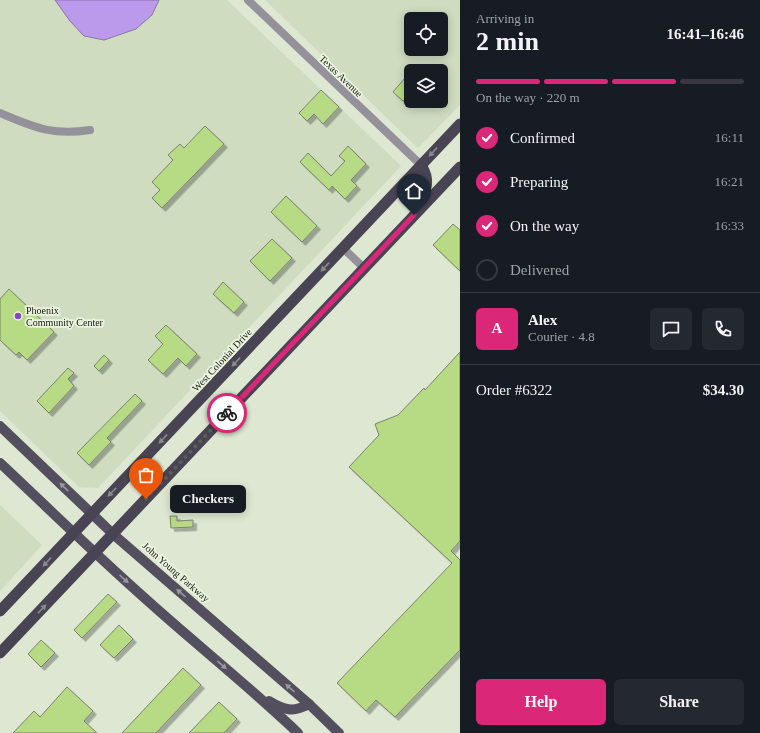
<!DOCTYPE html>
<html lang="en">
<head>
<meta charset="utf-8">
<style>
	body { margin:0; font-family:"Times New Roman",serif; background:#242831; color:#f1f3f6; height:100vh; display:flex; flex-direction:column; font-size:15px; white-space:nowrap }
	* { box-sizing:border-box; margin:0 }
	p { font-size:13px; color:#9ea1a6 }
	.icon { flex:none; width:22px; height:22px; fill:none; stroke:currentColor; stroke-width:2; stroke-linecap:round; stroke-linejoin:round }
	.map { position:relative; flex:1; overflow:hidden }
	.drawer { display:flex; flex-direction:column; background:#171b24; width:300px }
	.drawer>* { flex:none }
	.tools { position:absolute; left:404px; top:12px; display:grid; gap:8px }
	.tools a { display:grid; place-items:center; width:44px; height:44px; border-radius:6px; background:#171b24; box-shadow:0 2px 10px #0003; font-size:20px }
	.pin { position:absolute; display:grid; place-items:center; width:34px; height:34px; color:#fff; margin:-41px -17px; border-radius:50% 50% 50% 0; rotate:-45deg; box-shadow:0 0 4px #0007 }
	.pin .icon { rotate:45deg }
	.courier { position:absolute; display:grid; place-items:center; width:40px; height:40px; margin:-20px; border:3px solid #db2777; border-radius:50%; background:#fff; color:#222; box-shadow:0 1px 5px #0007 }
	.bubble { position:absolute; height:28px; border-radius:6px; background:#171b24; box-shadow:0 2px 10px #0003; font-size:13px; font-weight:800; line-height:28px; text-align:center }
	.summary em { font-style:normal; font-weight:800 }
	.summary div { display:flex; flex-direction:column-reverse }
	.summary { display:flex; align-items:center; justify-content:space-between; height:68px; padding:0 16px }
	h1 { font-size:26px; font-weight:800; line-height:30px }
	.bar { display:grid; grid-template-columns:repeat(4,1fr); gap:6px 4px; align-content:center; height:48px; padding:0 16px }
	.bar i { height:5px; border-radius:3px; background:#363941 }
	.bar .selected { background:#db2777 }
	.bar p { grid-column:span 4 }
	.line { display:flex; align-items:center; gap:10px; padding:0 16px; border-top:1px solid #363941 }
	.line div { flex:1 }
	.round { display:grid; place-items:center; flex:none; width:42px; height:42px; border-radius:6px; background:#242831 }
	ol { padding:0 16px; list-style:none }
	li { display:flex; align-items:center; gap:12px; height:44px }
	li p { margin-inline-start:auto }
	li .icon { padding:4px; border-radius:50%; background:#db2777; color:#fff; stroke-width:4 }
	li:last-child { color:#9ea1a6 }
	li i { width:22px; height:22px; border:2px solid #363941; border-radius:50% }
	.action { display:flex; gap:8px; margin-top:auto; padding:8px 16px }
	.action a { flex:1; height:46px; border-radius:6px; background:#db2777; color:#fff; font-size:16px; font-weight:800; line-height:46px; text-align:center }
	.action a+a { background:#242831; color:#f1f3f6 }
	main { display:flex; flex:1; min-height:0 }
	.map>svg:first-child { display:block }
	.built { fill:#cfdcc0; fill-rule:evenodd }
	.water { fill:#bc9aeb; stroke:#8a73a9 }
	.building { fill:#b7db85; stroke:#7a836f; filter:url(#shadow) }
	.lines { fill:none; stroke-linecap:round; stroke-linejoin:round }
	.minor { stroke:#94919a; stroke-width:8 }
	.primary { stroke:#544f5e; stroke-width:10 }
	.trunk { stroke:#494454; stroke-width:11 }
	.oneway { fill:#898a8b }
	.oneway2 { fill:#989998 }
	.done { stroke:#5a6054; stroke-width:4; stroke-dasharray:0 7.2 }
	.route { stroke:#db2777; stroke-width:5 }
	.poi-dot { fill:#824ac0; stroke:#eaf4de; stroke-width:1.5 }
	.labels { text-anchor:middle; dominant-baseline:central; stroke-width:3.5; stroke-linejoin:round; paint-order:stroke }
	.street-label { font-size:10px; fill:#141710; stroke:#eaf4de }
	.poi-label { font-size:10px; fill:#141710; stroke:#eaf4de; text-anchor:start }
</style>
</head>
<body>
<main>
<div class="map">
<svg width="460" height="733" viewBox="0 0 460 733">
	<defs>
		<filter id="shadow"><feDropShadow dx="3.5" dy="3.5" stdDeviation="0" flood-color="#0004"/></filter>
	</defs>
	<rect width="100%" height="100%" fill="#dde7d1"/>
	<g class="built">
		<polygon points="0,0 227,0 401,166 98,488 79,487 0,411"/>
		<path d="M265,0H460V105L418,148ZM411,19H441V49H411ZM411,71H441V101H411Z"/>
		<polygon points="0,505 42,545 0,591"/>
	</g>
	<polygon class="water" points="55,0 159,0 152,15 136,29 104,40 84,36 70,21"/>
	<g class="building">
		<polygon points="411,71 411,93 403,101 393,92"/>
		<polygon points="321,90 339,107 323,124 314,114 307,121 299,113"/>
		<polygon points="205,126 224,144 162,208 152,198 160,190 152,182 173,160 168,155 180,144 184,148"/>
		<polygon points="348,146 366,164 351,180 357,186 345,199 332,186 329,190 300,162 308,153 331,176 345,161 339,156"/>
		<polygon points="286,196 317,226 302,242 271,212"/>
		<polygon points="453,224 460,230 460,271 433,245"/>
		<polygon points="272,239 292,258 270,281 250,261"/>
		<polygon points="223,282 244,302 234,313 213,294"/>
		<polygon points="9,289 54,332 27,360 19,352 16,355 0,340 0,299"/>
		<polygon points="166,325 197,354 186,366 178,358 163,374 148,360 163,344 155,336"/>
		<polygon points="460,352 460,541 451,551 460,560 460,650 395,717 376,700 366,711 337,683 452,563 349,467 379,435 375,424 398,415 424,388 425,390"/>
		<polygon points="104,355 109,360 99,371 94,366"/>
		<polygon points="68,368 74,373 68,379 74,386 49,413 37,401"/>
		<polygon points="135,394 142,401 107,438 111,442 89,465 77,453"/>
		<polygon points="170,516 177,516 177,521 193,520 193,527 171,528"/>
		<polygon points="108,594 117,602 82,638 74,630"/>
		<polygon points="119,625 133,639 114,658 100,645"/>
		<polygon points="41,640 55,653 41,667 28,654"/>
		<polygon points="183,668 201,685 156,733 122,733"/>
		<polygon points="67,687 93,711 84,721 97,733 13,733 34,711 40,717"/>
		<polygon points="219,702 237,719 224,733 189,733"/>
	</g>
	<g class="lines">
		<g class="minor">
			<polyline points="248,0 421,165"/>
			<path d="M0,113C34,127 52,136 90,130"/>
			<polyline points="343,248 364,268"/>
		</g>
		<g class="primary">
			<polyline points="0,426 113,534 309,704 339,733"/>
			<path d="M0,463C49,509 97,556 148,601C198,646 250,687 298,733"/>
			<path d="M269,701C284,710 293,713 309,704"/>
		</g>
		<g class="trunk">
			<path d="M417,207C425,191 432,182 421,165"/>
			<polyline points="0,611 460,124"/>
			<polyline points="0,653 460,167"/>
		</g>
	</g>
	<defs><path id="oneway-solid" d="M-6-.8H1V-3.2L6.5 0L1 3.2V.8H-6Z"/></defs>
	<g class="oneway">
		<use href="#oneway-solid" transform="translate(433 152) rotate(133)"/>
		<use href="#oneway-solid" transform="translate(325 267) rotate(133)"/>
		<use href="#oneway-solid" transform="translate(236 362) rotate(133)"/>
		<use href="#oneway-solid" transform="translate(163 439) rotate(133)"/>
		<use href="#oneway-solid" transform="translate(112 492) rotate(134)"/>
		<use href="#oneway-solid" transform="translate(47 562) rotate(133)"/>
		<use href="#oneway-solid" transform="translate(42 609) rotate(-46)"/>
	</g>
	<g class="oneway2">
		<use href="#oneway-solid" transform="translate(64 487) rotate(-136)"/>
		<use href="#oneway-solid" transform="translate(124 579) rotate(42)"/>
		<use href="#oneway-solid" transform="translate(181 593) rotate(-139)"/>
		<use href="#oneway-solid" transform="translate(222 665) rotate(41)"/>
		<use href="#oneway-solid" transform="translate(290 688) rotate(-139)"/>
	</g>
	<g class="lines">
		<polyline class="done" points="146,499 227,413"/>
		<polyline class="route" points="227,413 414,215"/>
	</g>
	<circle class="poi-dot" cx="18" cy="316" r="4"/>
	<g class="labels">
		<g class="street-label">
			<text transform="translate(341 76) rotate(44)">Texas Avenue</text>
			<text transform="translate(222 360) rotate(-47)">West Colonial Drive</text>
			<text transform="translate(176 572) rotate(41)">John Young Parkway</text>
		</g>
		<g class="poi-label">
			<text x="26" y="310">Phoenix<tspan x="26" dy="12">Community Center</tspan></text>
		</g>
	</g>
</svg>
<div class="tools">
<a><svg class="icon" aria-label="locate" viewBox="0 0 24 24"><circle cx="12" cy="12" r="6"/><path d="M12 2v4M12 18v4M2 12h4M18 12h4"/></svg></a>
<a><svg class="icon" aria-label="layers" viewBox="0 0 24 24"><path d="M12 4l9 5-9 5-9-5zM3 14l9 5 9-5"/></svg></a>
</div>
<div class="pin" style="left:146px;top:499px;background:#ea580c"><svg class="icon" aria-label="bag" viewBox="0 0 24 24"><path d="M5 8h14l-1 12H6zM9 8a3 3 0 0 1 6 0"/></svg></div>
<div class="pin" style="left:414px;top:215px;background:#1f2937"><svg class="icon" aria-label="home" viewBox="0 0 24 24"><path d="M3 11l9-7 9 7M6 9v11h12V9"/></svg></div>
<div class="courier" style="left:227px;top:413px"><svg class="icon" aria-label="bike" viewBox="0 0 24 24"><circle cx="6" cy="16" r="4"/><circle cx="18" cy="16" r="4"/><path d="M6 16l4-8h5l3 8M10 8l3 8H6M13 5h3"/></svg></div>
<div class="bubble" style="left:170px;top:485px;width:76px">Checkers</div>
</div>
<section class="drawer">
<div class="summary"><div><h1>2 min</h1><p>Arriving in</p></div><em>16:41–16:46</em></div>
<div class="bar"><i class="selected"></i><i class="selected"></i><i class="selected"></i><i></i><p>On the way · 220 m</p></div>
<ol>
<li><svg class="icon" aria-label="check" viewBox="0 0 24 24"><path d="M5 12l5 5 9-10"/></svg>Confirmed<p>16:11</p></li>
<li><svg class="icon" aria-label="check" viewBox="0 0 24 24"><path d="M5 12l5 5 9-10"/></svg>Preparing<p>16:21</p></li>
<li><svg class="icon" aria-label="check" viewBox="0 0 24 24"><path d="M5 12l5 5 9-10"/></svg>On the way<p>16:33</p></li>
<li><i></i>Delivered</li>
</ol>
<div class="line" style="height:72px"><b class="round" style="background:#db2777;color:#fff">A</b><div><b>Alex</b><p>Courier · 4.8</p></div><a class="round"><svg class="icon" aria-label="chat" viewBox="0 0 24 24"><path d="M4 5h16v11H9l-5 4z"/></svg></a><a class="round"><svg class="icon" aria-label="phone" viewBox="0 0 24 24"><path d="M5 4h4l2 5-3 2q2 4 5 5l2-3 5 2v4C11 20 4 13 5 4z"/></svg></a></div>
<div class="line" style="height:52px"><div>Order #6322</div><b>$34.30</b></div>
<div class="action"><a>Help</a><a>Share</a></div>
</section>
</main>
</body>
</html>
